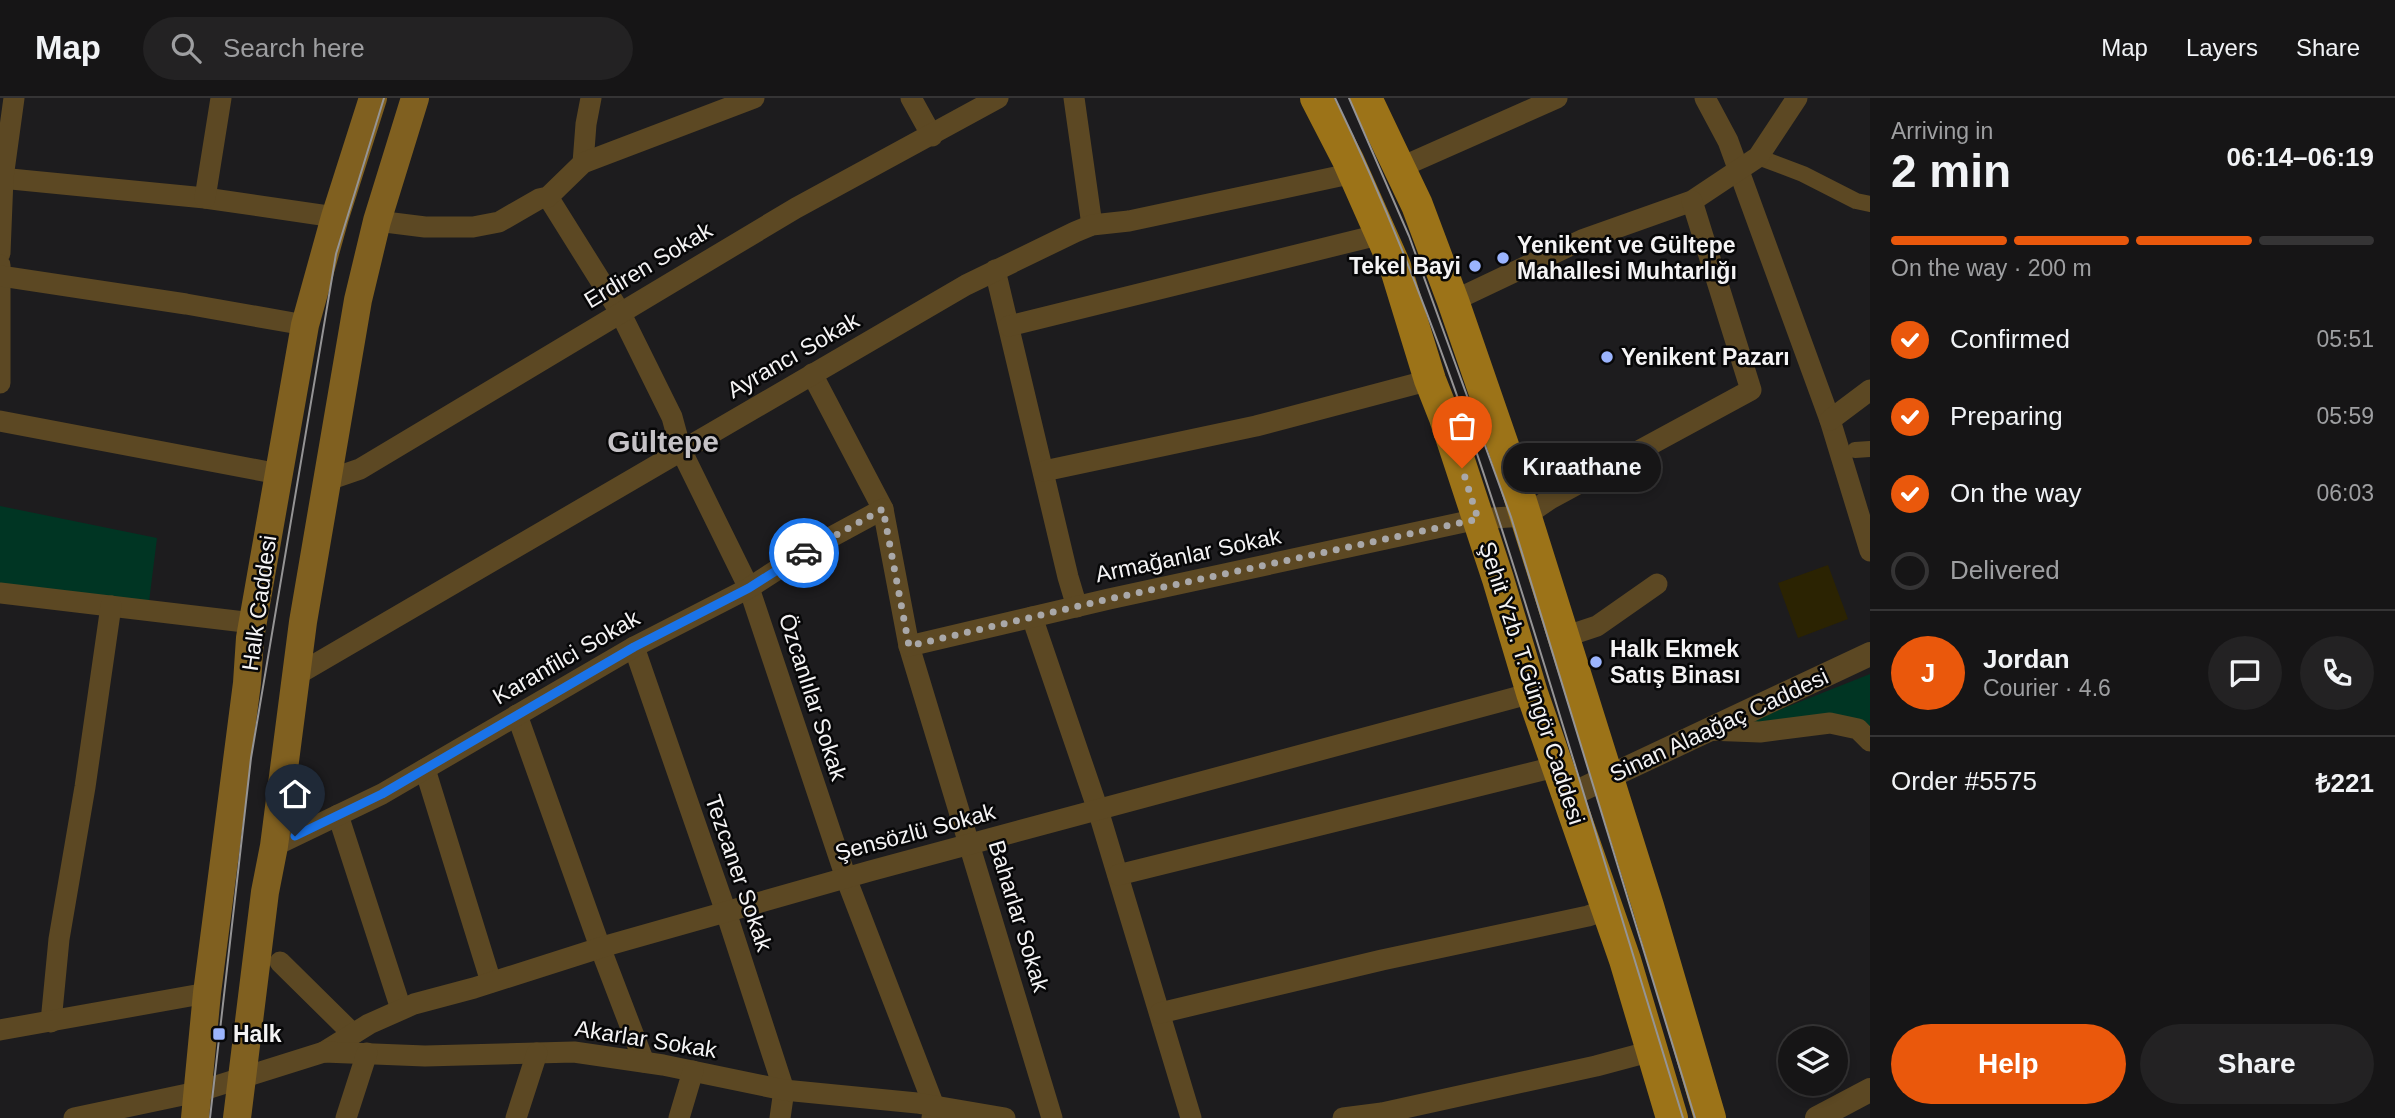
<!DOCTYPE html>
<html lang="en">
<head>
<meta charset="utf-8">
<style>
	body { margin:0; font-family:Arial,sans-serif; background:#232223; color:#f1f3f6; height:100vh; display:flex; flex-direction:column; font-size:26px; white-space:nowrap }
	* { box-sizing:border-box; margin:0 }
	p { font-size:23px; color:#9e9fa1 }
	.icon { flex:none; width:38px; height:38px; fill:none; stroke:currentColor; stroke-width:2; stroke-linecap:round; stroke-linejoin:round }
	.map { position:relative; flex:1; overflow:hidden }
	.panel { display:flex; flex-direction:column; background:#161516; width:525px }
	.panel>* { flex:none }
	.tools { position:absolute; left:1778px; top:928px; display:grid; gap:14px }
	.tools a { display:grid; place-items:center; width:70px; height:70px; border-radius:50%; background:#161516; box-shadow:0 4px 10px #0003,0 0 0 2px #353435; font-size:35px }
	.pin { position:absolute; display:grid; place-items:center; width:60px; height:60px; color:#fff; margin:-72px -30px; border-radius:50% 50% 50% 0; rotate:-45deg; box-shadow:0 0 7px #0007 }
	.pin .icon { rotate:45deg }
	.courier { position:absolute; display:grid; place-items:center; width:70px; height:70px; margin:-35px; border:5px solid #1a73e8; border-radius:50%; background:#fff; color:#222; box-shadow:0 2px 9px #0007 }
	.bubble { position:absolute; height:49px; border-radius:24px; background:#161516; box-shadow:0 4px 10px #0003,0 0 0 2px #353435; font-size:23px; font-weight:600; line-height:49px; text-align:center }
	.summary em { font-style:normal; font-weight:600 }
	.summary div { display:flex; flex-direction:column-reverse }
	.summary { display:flex; align-items:center; justify-content:space-between; height:119px; padding:0 21px }
	h1 { font-size:46px; font-weight:600; line-height:52px }
	.bar { display:grid; grid-template-columns:repeat(4,1fr); gap:10px 7px; align-content:center; height:84px; padding:0 21px }
	.bar i { height:9px; border-radius:5px; background:#353435 }
	.bar .selected { background:#ea580c }
	.bar p { grid-column:span 4 }
	.line { display:flex; align-items:center; gap:18px; padding:0 21px; border-top:2px solid #353435 }
	.line div { flex:1 }
	.round { display:grid; place-items:center; flex:none; width:74px; height:74px; border-radius:37px; background:#232223 }
	ol { padding:0 21px; list-style:none }
	li { display:flex; align-items:center; gap:21px; height:77px }
	li p { margin-inline-start:auto }
	li .icon { padding:7px; border-radius:50%; background:#ea580c; color:#fff; stroke-width:4 }
	li:last-child { color:#9e9fa1 }
	li i { width:38px; height:38px; border:4px solid #353435; border-radius:50% }
	.action { display:flex; gap:14px; margin-top:auto; padding:14px 21px }
	.action a { flex:1; height:80px; border-radius:42px; background:#ea580c; color:#fff; font-size:28px; font-weight:600; line-height:80px; text-align:center }
	.action a+a { background:#232223; color:#f1f3f6 }
	header { display:flex; align-items:center; gap:42px; box-sizing:border-box; height:98px; padding:0 35px; background:#161516; border-bottom:2px solid #353435 }
	header strong { font-size:33px }
	nav { display:flex; gap:38px; margin-inline-start:auto; font-size:24px }
	.search { width:490px; height:63px; background:#232223; display:flex; align-items:center; gap:18px; box-sizing:border-box; padding:0 24px; border-radius:38px; color:#9e9fa1; font-size:26px }
	main { display:flex; flex:1; min-height:0 }
	.map>svg:first-child { display:block }
	.green { fill:#003523 }
	.sand { fill:#2b2302 }
	.lines { fill:none; stroke-linecap:round; stroke-linejoin:round }
	.pedestrian { stroke:#5c4823; stroke-width:16 }
	.minor { stroke:#5c4823; stroke-width:21 }
	.tertiary { stroke:#5c4823; stroke-width:24 }
	.secondary { stroke:#806020; stroke-width:28 }
	.primary { stroke:#9c7318; stroke-width:32 }
	.tram { stroke:#959495; stroke-width:2 }
	.done { stroke:#a9a8a9; stroke-width:7; stroke-dasharray:0 12.6 }
	.route { stroke:#1a73e8; stroke-width:9 }
	.poi-dot { fill:#9bb4fd; stroke:#070708; stroke-width:2.5 }
	.labels { text-anchor:middle; dominant-baseline:central; stroke-width:5; stroke-linejoin:round; paint-order:stroke }
	.poi-label { font-size:23px; font-weight:bold; fill:#f4f3f4; stroke:#070708; text-anchor:start }
	.street-label { font-size:23px; fill:#f4f3f4; stroke:#070708 }
	.district-label { font-size:30px; font-weight:bold; fill:#c5c2c6; stroke:#070708 }
</style>
</head>
<body>
<header>
<strong>Map</strong>
<div class="search"><svg class="icon" aria-label="search" viewBox="0 0 24 24"><circle cx="10" cy="10" r="6"/><path d="M15 15l6 6"/></svg>Search here</div>
<nav><a>Map</a><a>Layers</a><a>Share</a></nav>
</header>
<main>
<div class="map">
<svg width="1870" height="1020" viewBox="0 0 1870 1020">
	<rect width="100%" height="100%" fill="#1d1c1e"/>
	<g class="green">
		<polygon points="0,408 157,440 148,512 0,495"/>
		<polygon points="1870,576 1870,629 1736,629"/>
	</g>
	<polygon class="sand" points="1828,467 1848,521 1798,540 1778,485"/>
	<g class="lines">
		<g class="pedestrian">
			<polyline points="1758,59 1803,76 1856,103 1870,106"/>
			<polyline points="1855,352 1870,351"/>
		</g>
		<g class="minor">
			<polyline points="911,0 932,38"/>
			<polyline points="1074,0 1092,127"/>
			<polyline points="1705,0 1728,43 1830,322 1870,453"/>
			<polyline points="583,65 586,26 591,0"/>
			<polyline points="1399,70 1557,0"/>
			<polyline points="0,80 205,100 335,119"/>
			<polyline points="548,99 620,214 672,319 681,352 749,490 846,780 934,1008 932,1020"/>
			<polyline points="205,100 221,0"/>
			<polyline points="377,123 425,129 473,129 499,124 539,101 548,99 583,65 754,0"/>
			<polyline points="0,155 3,80 14,0"/>
			<polyline points="0,167 0,285"/>
			<polyline points="995,172 1068,479 1077,509"/>
			<polyline points="0,178 186,206 305,227"/>
			<polyline points="1453,203 1582,142 1692,103 1758,59 1797,0"/>
			<polyline points="1009,228 1382,136"/>
			<polyline points="812,276 883,411 909,548 1052,1020"/>
			<polyline points="1830,322 1870,292"/>
			<polyline points="0,323 279,376"/>
			<polyline points="1044,373 1256,328 1430,282"/>
			<polyline points="328,382 360,371 796,110 998,0"/>
			<polyline points="0,495 253,525"/>
			<polyline points="1032,519 1098,712 1191,1020"/>
			<polyline points="1564,539 1597,528 1657,486"/>
			<polyline points="909,548 1109,501 1478,421 1525,418 1550,401 1751,292 1692,103"/>
			<polyline points="634,549 726,814 784,992 780,1020"/>
			<polyline points="295,578 966,187 1075,134 1092,127 1129,123 1354,75"/>
			<polyline points="517,617 600,849 644,964"/>
			<polyline points="1707,632 1760,634 1830,625 1858,631 1870,643"/>
			<polyline points="425,671 491,884"/>
			<polyline points="338,717 401,911"/>
			<polyline points="274,748 382,696 634,549 749,490 811,450 883,411"/>
			<polyline points="1118,777 1559,668"/>
			<polyline points="280,864 353,936"/>
			<polyline points="1160,915 1382,862 1588,818 1608,811"/>
			<polyline points="51,924 59,841 85,689 111,508"/>
			<polyline points="0,932 207,895"/>
			<polyline points="324,954 369,926 414,906 474,890 609,847 870,773 1532,595"/>
			<polyline points="74,1020 197,994 324,954 425,958 574,954 663,967 784,992 917,1005 1005,1020"/>
			<polyline points="346,1020 367,955"/>
			<polyline points="516,1020 537,955"/>
			<polyline points="679,1020 693,973"/>
			<polyline points="1343,1020 1382,1015 1596,968 1652,953"/>
		</g>
		<g class="tertiary">
			<polyline points="1568,698 1870,556"/>
			<polyline points="1817,1020 1870,992"/>
		</g>
		<g class="secondary">
			<polyline points="195,1020 207,895 247,585 250,540 305,227 335,119 373,0"/>
			<polyline points="237,1020 265,794 274,748 303,524 358,202 377,123 415,0"/>
		</g>
		<g class="primary">
			<polyline points="1316,0 1348,62 1395,168 1430,282 1445,320 1498,481 1532,595 1625,862 1672,1020"/>
			<polyline points="1366,0 1417,107 1453,203 1507,359 1648,808 1710,1020"/>
		</g>
		<g class="tram">
			<path d="M1335,0C1423,182 1486,376 1545,569C1591,719 1637,870 1683,1020"/>
			<polyline points="1349,0 1409,138 1511,419 1695,1020"/>
			<polyline points="210,1020 251,660 336,156 384,0"/>
		</g>
	</g>
	<g class="lines">
		<polyline class="done" points="804,455 883,411 909,548 1109,501 1478,421 1462,370"/>
		<polyline class="route" points="295,738 382,696 634,549 749,490 804,455"/>
	</g>
	<g class="poi-dot">
		<circle cx="1503" cy="160" r="7"/>
		<circle cx="1475" cy="168" r="7"/>
		<circle cx="1607" cy="259" r="7"/>
		<circle cx="1596" cy="564" r="7"/>
		<rect x="212" y="929" width="14" height="14" rx="3.5"/>
	</g>
	<g class="labels">
		<g class="poi-label">
			<text x="1517" y="147">Yenikent ve Gültepe<tspan x="1517" dy="26">Mahallesi Muhtarlığı</tspan></text>
			<text x="1461" y="168" text-anchor="end">Tekel Bayi</text>
			<text x="1621" y="259">Yenikent Pazarı</text>
			<text x="1610" y="551">Halk Ekmek<tspan x="1610" dy="26">Satış Binası</tspan></text>
			<text x="233" y="936">Halk</text>
		</g>
		<g class="street-label">
			<text transform="translate(648 167) rotate(-31)">Erdiren Sokak</text>
			<text transform="translate(793 257) rotate(-30)">Ayrancı Sokak</text>
			<text transform="translate(1188 457) rotate(-12)">Armağanlar Sokak</text>
			<text transform="translate(259 505) rotate(-82)">Halk Caddesi</text>
			<text transform="translate(566 559) rotate(-30)">Karanfilci Sokak</text>
			<text transform="translate(1532 585) rotate(72)">Şehit Yzb. T.Güngör Caddesi</text>
			<text transform="translate(813 599) rotate(72)">Özcanlılar Sokak</text>
			<text transform="translate(1719 627) rotate(-25)">Sinan Alaağaç Caddesi</text>
			<text transform="translate(915 734) rotate(-15)">Şensözlü Sokak</text>
			<text transform="translate(739 775) rotate(71)">Tezcaner Sokak</text>
			<text transform="translate(1019 818) rotate(73)">Baharlar Sokak</text>
			<text transform="translate(646 941) rotate(9)">Akarlar Sokak</text>
		</g>
		<g class="district-label">
			<text x="663" y="343">Gültepe</text>
		</g>
	</g>
</svg>
<div class="tools">
<a><svg class="icon" aria-label="layers" viewBox="0 0 24 24"><path d="M12 4l9 5-9 5-9-5zM3 14l9 5 9-5"/></svg></a>
</div>
<div class="pin" style="left:1462px;top:370px;background:#ea580c"><svg class="icon" aria-label="bag" viewBox="0 0 24 24"><path d="M5 8h14l-1 12H6zM9 8a3 3 0 0 1 6 0"/></svg></div>
<div class="pin" style="left:295px;top:738px;background:#1f2937"><svg class="icon" aria-label="home" viewBox="0 0 24 24"><path d="M3 11l9-7 9 7M6 9v11h12V9"/></svg></div>
<div class="courier" style="left:804px;top:455px"><svg class="icon" aria-label="car" viewBox="0 0 24 24"><path d="M5 17H2v-5l4-1 3-4h7l3 4 3 1v5h-3M9 17h6M6 11h13"/><circle cx="7" cy="17" r="2"/><circle cx="17" cy="17" r="2"/></svg></div>
<div class="bubble" style="left:1503px;top:345px;width:158px">Kıraathane</div>
</div>
<section class="panel">
<div class="summary"><div><h1>2 min</h1><p>Arriving in</p></div><em>06:14–06:19</em></div>
<div class="bar"><i class="selected"></i><i class="selected"></i><i class="selected"></i><i></i><p>On the way · 200 m</p></div>
<ol>
<li><svg class="icon" aria-label="check" viewBox="0 0 24 24"><path d="M5 12l5 5 9-10"/></svg>Confirmed<p>05:51</p></li>
<li><svg class="icon" aria-label="check" viewBox="0 0 24 24"><path d="M5 12l5 5 9-10"/></svg>Preparing<p>05:59</p></li>
<li><svg class="icon" aria-label="check" viewBox="0 0 24 24"><path d="M5 12l5 5 9-10"/></svg>On the way<p>06:03</p></li>
<li><i></i>Delivered</li>
</ol>
<div class="line" style="height:126px"><b class="round" style="background:#ea580c;color:#fff">J</b><div><b>Jordan</b><p>Courier · 4.6</p></div><a class="round"><svg class="icon" aria-label="chat" viewBox="0 0 24 24"><path d="M4 5h16v11H9l-5 4z"/></svg></a><a class="round"><svg class="icon" aria-label="phone" viewBox="0 0 24 24"><path d="M5 4h4l2 5-3 2q2 4 5 5l2-3 5 2v4C11 20 4 13 5 4z"/></svg></a></div>
<div class="line" style="height:91px"><div>Order #5575</div><b>₺221</b></div>
<div class="action"><a>Help</a><a>Share</a></div>
</section>
</main>
</body>
</html>
